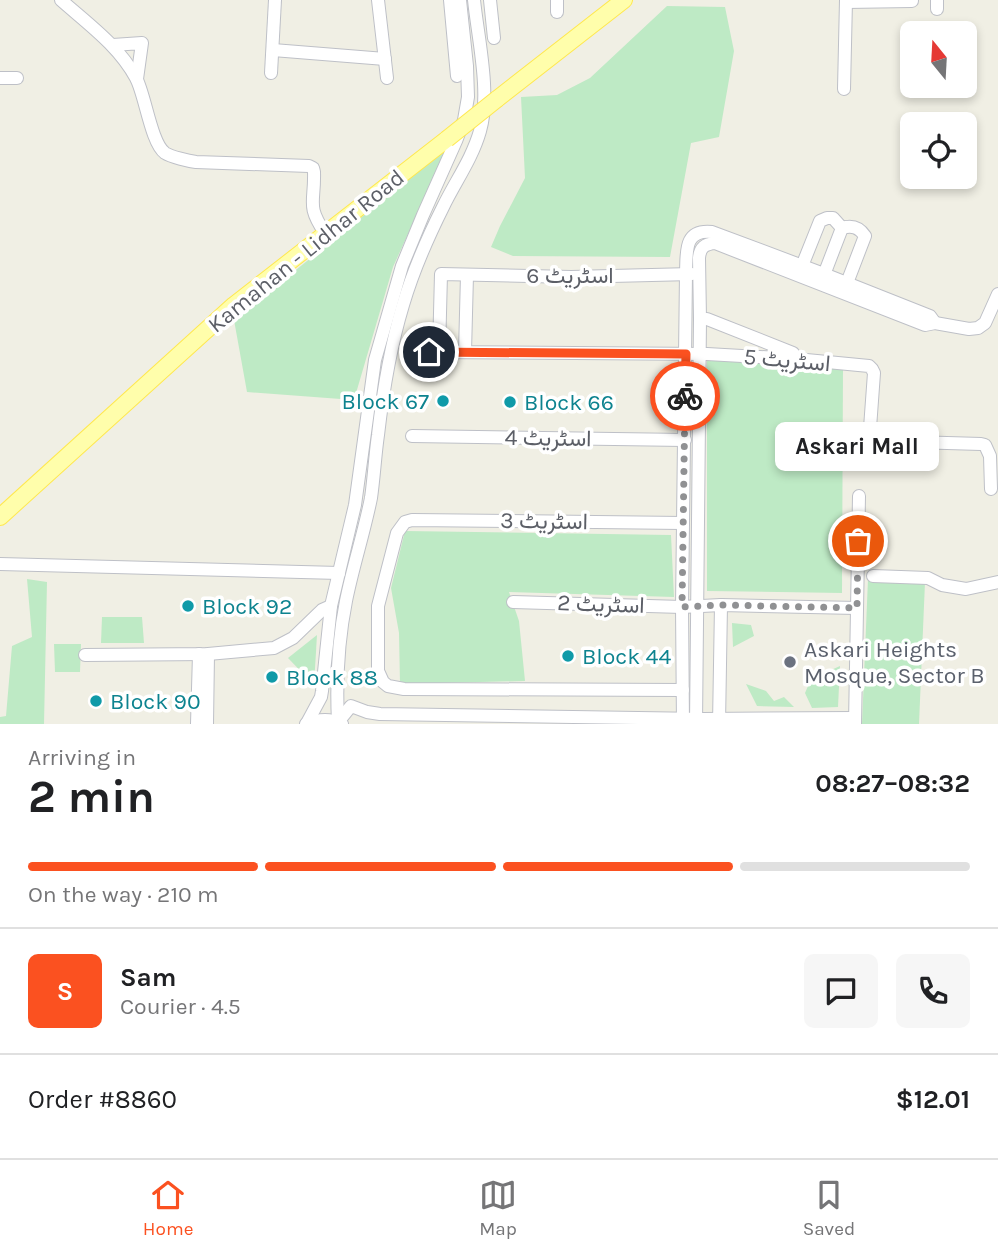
<!DOCTYPE html>
<html lang="en">
<head>
<meta charset="utf-8">
<style>
	body { margin:0; font-family:Karla,Vazirmatn,sans-serif; background:#f6f6f6; color:#202124; height:100vh; display:flex; flex-direction:column; font-size:26px; white-space:nowrap }
	* { box-sizing:border-box; margin:0 }
	p { font-size:23px; color:#757577 }
	.icon { flex:none; width:38px; height:38px; fill:none; stroke:currentColor; stroke-width:2; stroke-linecap:round; stroke-linejoin:round }
	.map { position:relative; height:724px; overflow:hidden }
	.panel { display:flex; flex-direction:column; background:#fff; flex:1 }
	.panel>* { flex:none }
	.needle { width:46px; rotate:342deg }
	.controls { position:absolute; left:900px; top:21px; display:grid; gap:14px }
	.controls a { display:grid; place-items:center; width:77px; height:77px; border-radius:10px; background:#fff; box-shadow:0 4px 10px #0003; font-size:35px }
	.pin { position:absolute; display:grid; place-items:center; width:60px; height:60px; color:#fff; margin:-30px; border:4px solid #fff; border-radius:50%; box-shadow:0 2px 7px #0007 }
	.courier { position:absolute; display:grid; place-items:center; width:70px; height:70px; margin:-35px; border:5px solid #fb5120; border-radius:50%; background:#fff; color:#222; box-shadow:0 2px 9px #0007 }
	.bubble { position:absolute; height:49px; border-radius:10px; background:#fff; box-shadow:0 4px 10px #0003; font-size:23px; font-weight:700; line-height:49px; text-align:center }
	.summary em { font-style:normal; font-weight:700 }
	.summary div { display:flex; flex-direction:column-reverse }
	.summary { display:flex; align-items:center; justify-content:space-between; height:119px; padding:0 28px }
	h1 { font-size:46px; font-weight:700; line-height:52px }
	.bar { display:grid; grid-template-columns:repeat(4,1fr); gap:10px 7px; align-content:center; height:84px; padding:0 28px }
	.bar i { height:9px; border-radius:5px; background:#e0e0e0 }
	.bar .active { background:#fb5120 }
	.bar p { grid-column:span 4 }
	.line { display:flex; align-items:center; gap:18px; padding:0 28px; border-top:2px solid #e0e0e0 }
	.line div { flex:1 }
	.round { display:grid; place-items:center; flex:none; width:74px; height:74px; border-radius:10px; background:#f6f6f6 }
	.tab-bar { display:flex; justify-content:space-around; align-items:center; height:98px; border-top:2px solid #e0e0e0; background:#fff; font-size:19px; color:#757577 }
	.tab-bar a { display:grid; justify-items:center; gap:4px }
	.tab-bar .active { color:#fb5120 }
	.map>svg:first-child { display:block }
	.green { fill:#beeac5 }
	.lines { fill:none; stroke-linecap:round; stroke-linejoin:round }
	.minor-casing { stroke:#bec0c7; stroke-width:14 }
	.major-casing { stroke:#ffe84f; stroke-width:18 }
	.minor { stroke:#fff; stroke-width:12 }
	.major { stroke:#fffeab; stroke-width:16 }
	.major-bridge-casing { stroke:#ffe84f; stroke-width:18; stroke-linecap:butt }
	.major-bridge { stroke:#fffeab; stroke-width:16 }
	.done { stroke:#909193; stroke-width:7; stroke-dasharray:0 12.6 }
	.route { stroke:#fb5120; stroke-width:9 }
	.culture-dot { fill:#0f9aa8; stroke:#fff; stroke-width:2.5 }
	.worship-dot { fill:#6b7280; stroke:#fff; stroke-width:2.5 }
	.labels { text-anchor:middle; dominant-baseline:central; stroke-width:7; stroke-linejoin:round; paint-order:stroke }
	.street-label { font-size:23px; fill:#5c5f67; stroke:#fff }
	.culture-label { font-size:23px; fill:#0d838f; stroke:#fff; text-anchor:start }
	.worship-label { font-size:23px; fill:#5b616d; stroke:#fff; text-anchor:start }
</style>
</head>
<body>
<div class="map">
<svg width="998" height="724" viewBox="0 0 998 724">
	<rect width="100%" height="100%" fill="#f0efe4"/>
	<g class="green">
		<polygon points="667,6 725,7 734,51 719,137 691,143 670,257 513,256 491,247 500,226 525,178 521,97 557,95 590,78"/>
		<polygon points="447,148 393,267 354,400 247,392 234,320"/>
		<polygon points="707,358 843,368 842,593 707,591"/>
		<polygon points="405,531 671,535 674,597 509,592 519,621 525,681 400,684 399,633 391,588"/>
		<polygon points="27,579 47,582 44,724 0,724 0,717 6,716 12,646 32,637"/>
		<polygon points="868,579 925,582 919,724 862,724"/>
		<polygon points="102,617 142,617 144,643 101,643"/>
		<polygon points="732,623 751,625 754,636 733,647"/>
		<polygon points="317,635 314,685 288,658"/>
		<polygon points="54,644 81,644 80,672 55,672"/>
		<polygon points="840,666 838,707 812,708 805,693 811,679"/>
		<polygon points="746,684 766,691 774,701 784,697 794,707 757,706"/>
	</g>
	<g class="lines">
		<defs>
			<g id="minor">
				<path d="M61,0C88,24 119,46 136,78C145,94 151,143 165,153C171,157 189,161 196,162L309,166L313,168L314,172C315,203 306,205 325,233"/>
				<polyline points="378,0 387,78"/>
				<polyline points="450,0 457,76"/>
				<polyline points="490,0 494,38"/>
				<polyline points="557,0 557,12"/>
				<polyline points="937,0 937,9"/>
				<polyline points="846,2 912,1"/>
				<polyline points="113,45 142,43 137,79"/>
				<polyline points="273,50 385,59"/>
				<polyline points="271,73 275,0"/>
				<polyline points="0,78 17,78"/>
				<polyline points="844,89 846,0"/>
				<path d="M842,228C852,225 859,227 865,236L847,283"/>
				<polyline points="802,266 820,221 827,218 833,218 842,228"/>
				<polyline points="822,280 842,228"/>
				<polyline points="700,319 707,319 793,353 796,359"/>
				<polyline points="429,352 707,354 796,359 869,366 872,369 874,373 870,428 871,433 874,440 879,441 981,444 985,445 990,456 991,489"/>
				<polyline points="439,352 441,274 571,277 692,274"/>
				<polyline points="465,352 467,275"/>
				<polyline points="412,436 685,440"/>
				<polyline points="0,564 339,573"/>
				<polyline points="873,576 928,578 942,585 966,589 998,582"/>
				<polyline points="513,602 682,607 721,605 857,608"/>
				<polyline points="85,655 208,654 274,648 293,638 322,610 331,606"/>
				<polyline points="683,690 404,689 388,686 383,682 378,671 378,606 397,533 405,522 412,520 683,523"/>
				<path d="M338,722C336,681 338,641 346,601C353,566 364,533 371,498C374,477 375,456 378,435C383,391 390,348 403,305C413,271 427,239 443,207C455,182 472,159 480,131C491,93 478,39 474,0"/>
				<polyline points="338,722 351,706 367,712 380,714 703,719 855,718"/>
				<polyline points="307,723 321,697 322,691 331,606 355,505 375,360 402,266 423,215 456,141 464,120 468,97 467,66 460,0"/>
				<polyline points="197,724 199,654"/>
				<polyline points="207,724 208,654"/>
				<path d="M306,724C318,719 330,718 342,724"/>
				<path d="M683,724L682,607L686,273C687,253 683,229 712,232L824,274L930,316L935,323"/>
				<path d="M696,724L700,319L699,258C700,247 705,244 715,243L925,325L935,323L969,329L978,328L985,323L998,294"/>
				<polyline points="719,724 721,605"/>
				<polyline points="855,724 859,496"/>
			</g>
			<g id="major">
				<polyline points="497,99 624,0"/>
				<polyline points="0,517 234,305 447,139"/>
			</g>
		</defs>
		<use href="#minor" class="minor-casing"/>
		<use href="#major" class="major-casing"/>
		<use href="#minor" class="minor"/>
		<use href="#major" class="major"/>
		<defs>
			<polyline id="major-bridge" points="447,139 497,99"/>
		</defs>
		<use href="#major-bridge" class="major-bridge-casing"/>
		<use href="#major-bridge" class="major-bridge"/>
	</g>
	<g class="lines">
		<polyline class="done" points="685,396 682,607 721,605 857,608 858,541"/>
		<polyline class="route" points="429,352 686,354 685,396"/>
	</g>
	<g class="culture-dot">
		<circle cx="443" cy="401" r="7"/>
		<circle cx="510" cy="402" r="7"/>
		<circle cx="188" cy="606" r="7"/>
		<circle cx="568" cy="656" r="7"/>
		<circle cx="272" cy="677" r="7"/>
		<circle cx="96" cy="701" r="7"/>
	</g>
	<circle class="worship-dot" cx="790" cy="662" r="7"/>
	<g class="labels">
		<g class="street-label">
			<text transform="translate(306 251) rotate(-39)">Kamahan - Lidhar Road</text>
			<text x="570" y="275">اسٹریٹ 6</text>
			<text transform="translate(787 360) rotate(5)">اسٹریٹ 5</text>
			<text transform="translate(548 438) rotate(1)">اسٹریٹ 4</text>
			<text transform="translate(544 521) rotate(1)">اسٹریٹ 3</text>
			<text transform="translate(601 604) rotate(2)">اسٹریٹ 2</text>
		</g>
		<g class="culture-label">
			<text x="429" y="401" text-anchor="end">Block 67</text>
			<text x="524" y="402">Block 66</text>
			<text x="202" y="606">Block 92</text>
			<text x="582" y="656">Block 44</text>
			<text x="286" y="677">Block 88</text>
			<text x="110" y="701">Block 90</text>
		</g>
		<g class="worship-label">
			<text x="804" y="649">Askari Heights<tspan x="804" dy="26">Mosque, Sector B</tspan></text>
		</g>
	</g>
</svg>
<div class="controls">
<a><svg class="needle" viewBox="-14 -14 28 28"><path d="M0-13l5 13h-10z" fill="#e53935"/><path d="M0 13l5-13h-10z" fill="#757577"/></svg></a>
<a><svg class="icon" aria-label="locate" viewBox="0 0 24 24"><circle cx="12" cy="12" r="6"/><path d="M12 2v4M12 18v4M2 12h4M18 12h4"/></svg></a>
</div>
<div class="pin" style="left:858px;top:541px;background:#ea580c"><svg class="icon" aria-label="bag" viewBox="0 0 24 24"><path d="M5 8h14l-1 12H6zM9 8a3 3 0 0 1 6 0"/></svg></div>
<div class="pin" style="left:429px;top:352px;background:#1f2937"><svg class="icon" aria-label="home" viewBox="0 0 24 24"><path d="M3 11l9-7 9 7M6 9v11h12V9"/></svg></div>
<div class="courier" style="left:685px;top:396px"><svg class="icon" aria-label="bike" viewBox="0 0 24 24"><circle cx="6" cy="16" r="4"/><circle cx="18" cy="16" r="4"/><path d="M6 16l4-8h5l3 8M10 8l3 8H6M13 5h3"/></svg></div>
<div class="bubble" style="left:775px;top:422px;width:164px">Askari Mall</div>
</div>
<section class="panel">
<div class="summary"><div><h1>2 min</h1><p>Arriving in</p></div><em>08:27–08:32</em></div>
<div class="bar"><i class="active"></i><i class="active"></i><i class="active"></i><i></i><p>On the way · 210 m</p></div>
<div class="line" style="height:126px"><b class="round" style="background:#fb5120;color:#fff">S</b><div><b>Sam</b><p>Courier · 4.5</p></div><a class="round"><svg class="icon" aria-label="chat" viewBox="0 0 24 24"><path d="M4 5h16v11H9l-5 4z"/></svg></a><a class="round"><svg class="icon" aria-label="phone" viewBox="0 0 24 24"><path d="M5 4h4l2 5-3 2q2 4 5 5l2-3 5 2v4C11 20 4 13 5 4z"/></svg></a></div>
<div class="line" style="height:91px"><div>Order #8860</div><b>$12.01</b></div>
</section>
<nav class="tab-bar">
<a class="active"><svg class="icon" aria-label="home" viewBox="0 0 24 24"><path d="M3 11l9-7 9 7M6 9v11h12V9"/></svg>Home</a>
<a><svg class="icon" aria-label="map" viewBox="0 0 24 24"><path d="M3 6l6-2 6 2 6-2v14l-6 2-6-2-6 2zM9 4v14M15 6v14"/></svg>Map</a>
<a><svg class="icon" aria-label="saved" viewBox="0 0 24 24"><path d="M7 4h10v16l-5-4-5 4z"/></svg>Saved</a>
</nav>
</body>
</html>
